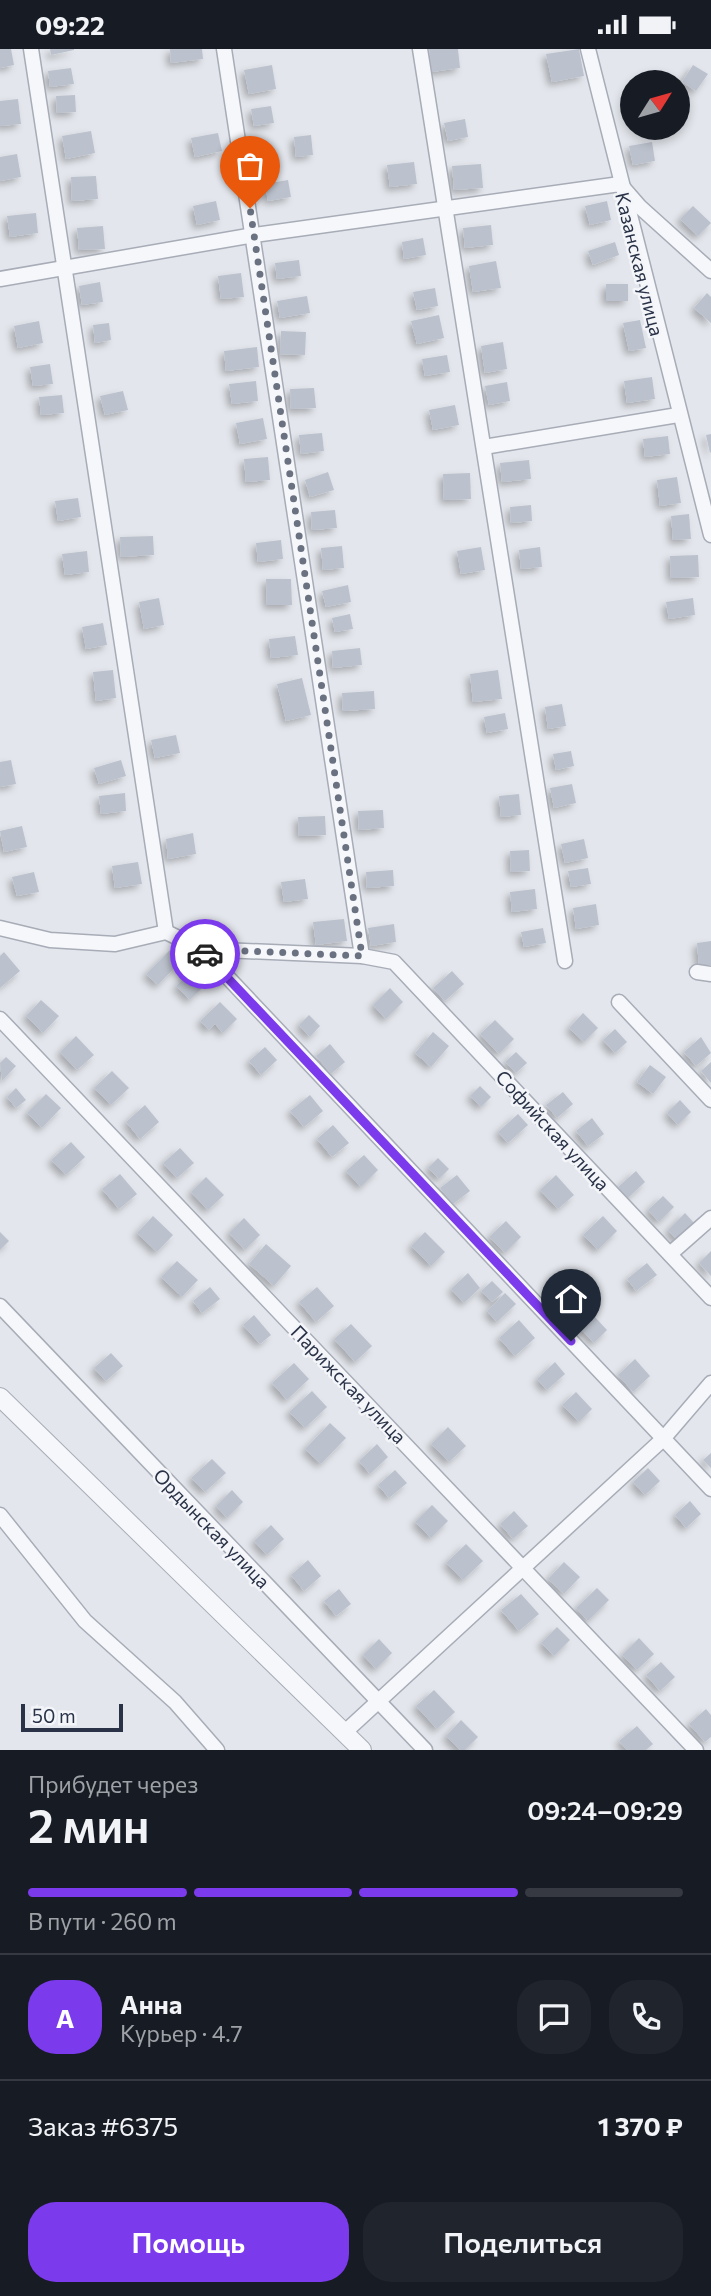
<!DOCTYPE html>
<html lang="ru">
<head>
<meta charset="utf-8">
<style>
	body { margin:0; font-family:Commissioner,sans-serif; background:#20242c; color:#f1f3f6; height:100vh; display:flex; flex-direction:column; font-size:26px; white-space:nowrap }
	* { box-sizing:border-box; margin:0 }
	p { font-size:23px; color:#9ea1a6 }
	.icon { flex:none; width:38px; height:38px; fill:none; stroke:currentColor; stroke-width:2; stroke-linecap:round; stroke-linejoin:round }
	.map { position:relative; height:1701px; overflow:hidden }
	.panel { display:flex; flex-direction:column; background:#171b24; flex:1 }
	.panel>* { flex:none }
	.needle { width:46px; rotate:53deg }
	.tools { position:absolute; left:620px; top:21px; display:grid; gap:14px }
	.tools a { display:grid; place-items:center; width:70px; height:70px; border-radius:50%; background:#171b24; box-shadow:0 4px 10px #0003; font-size:35px }
	.scale { position:absolute; left:21px; bottom:18px; width:102px; box-sizing:border-box; padding-left:7px; border:4px solid #293247; border-top:0; font-size:19px; line-height:24px; white-space:nowrap; color:#293247; -webkit-text-stroke:5px #f3f5f9; paint-order:stroke }
	.pin { position:absolute; display:grid; place-items:center; width:60px; height:60px; color:#fff; margin:-72px -30px; border-radius:50% 50% 50% 0; rotate:-45deg; box-shadow:0 0 7px #0007 }
	.pin .icon { rotate:45deg }
	.courier { position:absolute; display:grid; place-items:center; width:70px; height:70px; margin:-35px; border:5px solid #7c3aed; border-radius:50%; background:#fff; color:#222; box-shadow:0 2px 9px #0007 }
	.overview em { font-style:normal; font-weight:600 }
	.overview div { display:flex; flex-direction:column-reverse }
	.overview { display:flex; align-items:center; justify-content:space-between; height:119px; padding:0 28px }
	h1 { font-size:46px; font-weight:600; line-height:52px }
	.bar { display:grid; grid-template-columns:repeat(4,1fr); gap:10px 7px; align-content:center; height:84px; padding:0 28px }
	.bar i { height:9px; border-radius:5px; background:#363941 }
	.bar .active { background:#7c3aed }
	.bar p { grid-column:span 4 }
	.line { display:flex; align-items:center; gap:18px; padding:0 28px; border-top:2px solid #363941 }
	.line div { flex:1 }
	.round { display:grid; place-items:center; flex:none; width:74px; height:74px; border-radius:28px; background:#20242c }
	.button { display:flex; gap:14px; margin-top:auto; padding:14px 28px }
	.button a { flex:1; height:80px; border-radius:28px; background:#7c3aed; color:#fff; font-size:28px; font-weight:600; line-height:80px; text-align:center }
	.button a+a { background:#20242c; color:#f1f3f6 }
	.status { display:flex; justify-content:space-between; align-items:center; height:49px; padding:0 35px; background:#171b24; direction:ltr }
	.status svg { height:19px; fill:currentColor }
	.map>svg:first-child { display:block }
	.building { fill:#bcc2cd; filter:url(#shadow) }
	.lines { fill:none; stroke-linecap:round; stroke-linejoin:round }
	.minor-casing { stroke:#a7acb7; stroke-width:17 }
	.tertiary-casing { stroke:#a7acb7; stroke-width:20 }
	.minor { stroke:#f6f7fa; stroke-width:14 }
	.tertiary { stroke:#f6f7fa; stroke-width:18 }
	.done { stroke:#6a7181; stroke-width:7; stroke-dasharray:0 12.6 }
	.route { stroke:#7c3aed; stroke-width:9 }
	.labels { text-anchor:middle; dominant-baseline:central; stroke-width:5; stroke-linejoin:round; paint-order:stroke }
	.street-label { font-size:19px; fill:#293247; stroke:#f3f5f9 }
</style>
</head>
<body>
<div class="status"><b>09:22</b><svg viewBox="0 0 49 12"><path d="M0 12V9h3v3zM5 12V6h3v6zM10 12V3h3v9zM15 12V0h3v12zM26 1h20v11H26zM47 4h2v5h-2z"/></svg></div>
<div class="map">
<svg width="711" height="1701" viewBox="0 0 711 1701">
	<defs>
		<filter id="shadow"><feDropShadow dx="-4" dy="4" stdDeviation="3.5" flood-color="#0004"/></filter>
	</defs>
	<rect width="100%" height="100%" fill="#e3e6ec"/>
	<g class="building">
		<polygon points="0,0 11,0 14,16 0,19"/>
		<polygon points="50,0 74,0 74,1 51,6"/>
		<polygon points="170,0 202,0 203,10 171,14"/>
		<polygon points="429,0 458,0 460,19 432,23"/>
		<polygon points="579,0 584,27 552,33 546,5"/>
		<polygon points="272,16 276,40 249,45 244,21"/>
		<polygon points="693,16 708,25 696,42 682,33"/>
		<polygon points="71,19 74,35 50,38 48,22"/>
		<polygon points="75,46 76,63 57,64 56,47"/>
		<polygon points="18,50 21,75 0,77 0,52"/>
		<polygon points="271,57 274,74 254,77 251,60"/>
		<polygon points="465,70 468,88 448,92 444,74"/>
		<polygon points="91,82 95,104 66,110 62,87"/>
		<polygon points="218,84 222,102 195,108 191,89"/>
		<polygon points="311,86 313,106 296,108 294,88"/>
		<polygon points="652,93 655,112 633,116 629,97"/>
		<polygon points="17,105 21,128 0,132 0,108"/>
		<polygon points="414,113 417,135 390,138 387,116"/>
		<polygon points="481,115 483,139 454,141 452,117"/>
		<polygon points="96,127 98,150 72,152 71,128"/>
		<polygon points="288,131 291,148 268,152 265,135"/>
		<polygon points="216,152 220,171 197,176 193,157"/>
		<polygon points="607,152 611,171 590,176 585,157"/>
		<polygon points="693,157 711,174 698,187 680,170"/>
		<polygon points="36,164 38,184 10,188 7,167"/>
		<polygon points="491,176 493,196 465,199 463,179"/>
		<polygon points="103,177 105,200 79,201 77,179"/>
		<polygon points="423,189 426,206 404,210 402,193"/>
		<polygon points="615,193 619,206 593,216 588,202"/>
		<polygon points="299,211 301,227 277,230 275,214"/>
		<polygon points="496,212 501,239 473,243 469,217"/>
		<polygon points="241,224 244,248 221,250 218,227"/>
		<polygon points="100,233 103,253 82,256 79,237"/>
		<rect x="606" y="235" width="22" height="17"/>
		<polygon points="435,239 438,257 417,261 413,243"/>
		<polygon points="707,244 711,248 711,274 694,259"/>
		<polygon points="307,247 310,264 280,269 277,252"/>
		<polygon points="439,266 444,289 417,295 411,272"/>
		<polygon points="640,271 646,299 629,302 623,274"/>
		<polygon points="39,272 43,294 18,299 14,277"/>
		<polygon points="109,274 111,291 95,294 93,276"/>
		<polygon points="281,282 306,283 305,306 280,305"/>
		<polygon points="503,293 507,320 485,324 481,297"/>
		<polygon points="257,298 259,318 226,322 224,302"/>
		<polygon points="447,306 450,323 425,327 422,310"/>
		<polygon points="50,315 53,335 33,337 30,318"/>
		<polygon points="652,328 655,350 627,354 624,332"/>
		<polygon points="256,332 258,352 232,355 229,335"/>
		<polygon points="507,333 510,352 489,356 485,337"/>
		<polygon points="314,339 316,359 291,360 290,340"/>
		<polygon points="123,342 128,361 105,366 100,347"/>
		<polygon points="62,346 64,364 41,366 39,348"/>
		<polygon points="455,356 459,376 433,381 429,361"/>
		<polygon points="263,369 267,390 240,395 236,374"/>
		<polygon points="322,384 324,402 301,405 299,386"/>
		<polygon points="711,385 711,403 710,404 706,386"/>
		<polygon points="668,387 670,405 645,408 643,390"/>
		<polygon points="268,408 270,431 246,433 244,410"/>
		<polygon points="529,411 531,430 502,433 500,414"/>
		<polygon points="328,423 334,441 310,448 305,431"/>
		<polygon points="470,424 471,450 444,451 443,425"/>
		<polygon points="677,428 681,454 660,457 657,431"/>
		<polygon points="78,449 81,468 58,472 55,452"/>
		<polygon points="531,456 532,472 511,474 510,458"/>
		<polygon points="335,461 337,479 312,481 311,463"/>
		<polygon points="689,465 691,490 673,491 671,467"/>
		<polygon points="153,487 154,506 121,508 120,488"/>
		<polygon points="281,491 283,510 258,513 256,494"/>
		<polygon points="342,497 344,519 323,521 321,499"/>
		<polygon points="481,498 485,521 461,525 457,502"/>
		<polygon points="540,498 542,518 521,520 519,501"/>
		<polygon points="87,502 89,523 65,526 62,505"/>
		<polygon points="698,506 699,528 671,529 670,507"/>
		<polygon points="266,530 291,530 292,556 267,556"/>
		<polygon points="348,536 351,553 326,558 322,542"/>
		<polygon points="159,549 164,576 144,580 139,553"/>
		<polygon points="693,549 695,566 669,570 666,553"/>
		<polygon points="350,565 353,580 335,583 332,569"/>
		<polygon points="103,574 107,596 86,600 82,578"/>
		<polygon points="295,587 298,606 271,609 269,590"/>
		<polygon points="360,599 362,616 333,619 332,602"/>
		<polygon points="113,621 116,649 96,652 93,623"/>
		<polygon points="498,621 502,650 473,653 470,625"/>
		<polygon points="302,629 311,666 286,672 277,635"/>
		<polygon points="374,642 375,660 343,662 342,644"/>
		<polygon points="562,655 566,677 548,680 545,658"/>
		<polygon points="505,664 508,680 487,684 484,668"/>
		<polygon points="176,686 180,704 155,709 151,691"/>
		<polygon points="571,702 574,717 556,721 553,705"/>
		<polygon points="11,711 16,735 0,738 0,713"/>
		<polygon points="121,711 126,727 99,735 94,719"/>
		<polygon points="572,735 576,754 554,759 550,739"/>
		<polygon points="125,744 126,762 101,765 99,747"/>
		<polygon points="519,745 521,766 501,768 499,747"/>
		<polygon points="383,761 384,779 359,781 358,762"/>
		<polygon points="325,767 326,786 299,787 298,768"/>
		<polygon points="22,777 27,798 4,803 0,782"/>
		<polygon points="193,784 196,805 168,810 166,790"/>
		<polygon points="584,790 588,809 565,814 561,795"/>
		<polygon points="529,801 530,822 511,823 510,802"/>
		<polygon points="138,813 142,835 115,839 112,817"/>
		<polygon points="588,819 591,835 571,838 568,822"/>
		<polygon points="393,821 394,837 367,839 366,823"/>
		<polygon points="34,823 39,843 17,847 12,828"/>
		<polygon points="305,830 308,850 284,853 281,833"/>
		<polygon points="535,840 537,860 512,863 510,843"/>
		<polygon points="596,855 599,876 576,880 573,859"/>
		<polygon points="344,870 347,892 316,896 313,873"/>
		<polygon points="394,875 396,893 371,897 368,879"/>
		<polygon points="543,879 546,894 524,898 521,883"/>
		<polygon points="711,892 711,916 699,917 697,894"/>
		<polygon points="170,901 181,912 158,936 146,925"/>
		<polygon points="4,903 20,922 0,939 0,907"/>
		<polygon points="452,922 464,935 445,952 433,939"/>
		<polygon points="191,923 204,937 190,951 176,937"/>
		<polygon points="390,939 403,953 386,970 373,956"/>
		<polygon points="41,951 59,967 43,984 26,967"/>
		<polygon points="220,953 237,970 223,984 215,975 209,981 200,972"/>
		<polygon points="583,964 598,979 584,993 569,979"/>
		<polygon points="309,966 320,977 310,988 299,976"/>
		<polygon points="495,971 514,990 499,1005 480,985"/>
		<polygon points="615,980 627,993 615,1004 603,991"/>
		<polygon points="433,983 449,997 431,1018 415,1004"/>
		<polygon points="76,987 94,1006 77,1021 60,1003"/>
		<polygon points="701,988 711,1004 696,1017 684,1003"/>
		<polygon points="330,995 345,1013 331,1025 316,1007"/>
		<polygon points="265,998 277,1011 261,1026 249,1012"/>
		<polygon points="516,1003 527,1014 516,1024 505,1013"/>
		<polygon points="6,1008 16,1017 2,1032 0,1014"/>
		<polygon points="711,1013 711,1034 701,1022"/>
		<polygon points="650,1016 666,1028 653,1045 637,1033"/>
		<polygon points="112,1022 129,1039 111,1056 94,1039"/>
		<polygon points="480,1037 491,1048 481,1058 470,1047"/>
		<polygon points="16,1039 26,1051 16,1059 7,1048"/>
		<polygon points="563,1043 573,1055 557,1069 546,1056"/>
		<polygon points="46,1045 61,1059 42,1079 27,1064"/>
		<polygon points="310,1046 323,1062 304,1078 290,1062"/>
		<polygon points="680,1051 691,1063 678,1076 667,1064"/>
		<polygon points="145,1056 159,1073 140,1090 126,1073"/>
		<polygon points="518,1065 528,1076 508,1094 498,1083"/>
		<polygon points="592,1069 604,1085 588,1097 576,1082"/>
		<polygon points="333,1076 349,1094 332,1108 317,1090"/>
		<polygon points="71,1093 85,1108 66,1126 51,1111"/>
		<polygon points="180,1099 194,1114 177,1129 163,1114"/>
		<polygon points="364,1106 378,1121 361,1138 346,1122"/>
		<polygon points="438,1109 449,1120 439,1130 428,1119"/>
		<polygon points="636,1122 645,1133 628,1149 618,1138"/>
		<polygon points="120,1125 137,1145 119,1160 102,1140"/>
		<polygon points="457,1126 470,1142 453,1155 440,1139"/>
		<polygon points="556,1126 574,1146 558,1160 540,1141"/>
		<polygon points="206,1128 224,1146 208,1161 191,1143"/>
		<polygon points="663,1147 674,1158 659,1173 648,1161"/>
		<polygon points="685,1164 696,1176 679,1193 668,1181"/>
		<polygon points="153,1167 173,1186 157,1203 137,1184"/>
		<polygon points="603,1167 617,1182 598,1201 583,1186"/>
		<polygon points="244,1169 260,1186 245,1201 229,1184"/>
		<polygon points="506,1172 521,1188 505,1204 489,1188"/>
		<polygon points="0,1183 9,1192 0,1201"/>
		<polygon points="425,1183 445,1203 431,1217 411,1197"/>
		<polygon points="266,1195 291,1217 274,1237 249,1215"/>
		<polygon points="711,1202 711,1227 699,1214"/>
		<polygon points="177,1212 198,1231 182,1248 161,1228"/>
		<polygon points="647,1214 657,1226 636,1242 627,1230"/>
		<polygon points="468,1224 480,1239 464,1254 451,1240"/>
		<polygon points="492,1232 503,1243 492,1253 481,1242"/>
		<polygon points="210,1238 220,1250 202,1264 193,1252"/>
		<polygon points="317,1238 334,1257 316,1273 299,1253"/>
		<polygon points="505,1244 516,1255 497,1273 487,1262"/>
		<polygon points="569,1245 585,1260 572,1274 556,1259"/>
		<polygon points="254,1266 271,1286 260,1295 243,1276"/>
		<polygon points="593,1266 607,1281 594,1294 580,1279"/>
		<polygon points="519,1271 535,1289 515,1307 499,1289"/>
		<polygon points="351,1275 372,1297 355,1313 334,1290"/>
		<polygon points="111,1304 123,1317 106,1332 94,1319"/>
		<polygon points="635,1310 650,1327 633,1343 618,1326"/>
		<polygon points="555,1313 565,1325 547,1341 537,1330"/>
		<polygon points="294,1314 309,1330 287,1351 272,1334"/>
		<polygon points="312,1342 327,1358 305,1379 289,1363"/>
		<polygon points="576,1343 592,1360 579,1373 562,1356"/>
		<polygon points="330,1374 346,1389 321,1415 305,1400"/>
		<polygon points="448,1378 466,1397 449,1413 431,1395"/>
		<polygon points="377,1395 388,1408 370,1425 359,1412"/>
		<polygon points="711,1404 711,1419 703,1411"/>
		<polygon points="212,1410 226,1424 205,1443 191,1429"/>
		<polygon points="648,1419 660,1432 645,1446 633,1433"/>
		<polygon points="395,1421 407,1434 389,1449 378,1436"/>
		<polygon points="232,1441 243,1453 227,1469 216,1457"/>
		<polygon points="690,1452 701,1465 686,1479 675,1466"/>
		<polygon points="432,1456 448,1472 431,1489 415,1473"/>
		<polygon points="514,1462 528,1477 513,1490 500,1475"/>
		<polygon points="271,1476 284,1490 267,1506 254,1492"/>
		<polygon points="466,1495 483,1512 463,1531 446,1514"/>
		<polygon points="308,1511 321,1527 304,1542 291,1526"/>
		<polygon points="564,1513 580,1528 564,1545 548,1530"/>
		<polygon points="597,1539 609,1551 588,1572 576,1559"/>
		<polygon points="339,1540 351,1555 336,1567 324,1552"/>
		<polygon points="521,1545 539,1565 519,1582 501,1561"/>
		<polygon points="557,1578 570,1591 554,1607 541,1594"/>
		<polygon points="639,1589 654,1605 637,1621 622,1606"/>
		<polygon points="379,1590 392,1604 376,1620 363,1606"/>
		<polygon points="661,1613 675,1628 660,1642 646,1626"/>
		<polygon points="434,1641 455,1663 437,1680 416,1657"/>
		<polygon points="706,1660 711,1666 711,1688 705,1693 689,1675"/>
		<polygon points="461,1671 478,1688 465,1701 460,1701 446,1687"/>
		<polygon points="637,1677 653,1695 646,1701 627,1701 619,1692"/>
	</g>
	<g class="lines">
		<defs>
			<g id="minor">
				<polyline points="31,0 166,883"/>
				<polyline points="224,0 362,907"/>
				<polyline points="420,0 565,912"/>
				<polyline points="588,0 711,486"/>
				<polyline points="0,230 254,186 620,135 640,158 711,222"/>
				<polyline points="484,398 678,366"/>
				<polyline points="0,879 50,891 115,895 166,883 201,900 362,907 394,913 711,1249"/>
				<polyline points="201,900 711,1440"/>
				<polyline points="697,923 711,925"/>
				<polyline points="619,953 711,1051"/>
				<polyline points="0,970 696,1701"/>
				<polyline points="670,1205 711,1169"/>
				<polyline points="0,1257 425,1701"/>
				<polyline points="0,1466 85,1572 175,1653 217,1701"/>
				<polyline points="345,1683 663,1390 711,1334"/>
			</g>
			<polyline id="tertiary" points="0,1348 362,1701"/>
		</defs>
		<use href="#minor" class="minor-casing"/>
		<use href="#tertiary" class="tertiary-casing"/>
		<use href="#minor" class="minor"/>
		<use href="#tertiary" class="tertiary"/>
	</g>
	<g class="lines">
		<polyline class="done" points="205,905 201,900 362,907 250,159"/>
		<polyline class="route" points="205,905 571,1292"/>
	</g>
	<g class="labels">
		<g class="street-label">
			<text transform="translate(640 215) rotate(76)">Казанская улица</text>
			<text transform="translate(553 1081) rotate(47)">Софийская улица</text>
			<text transform="translate(349 1335) rotate(46)">Парижская улица</text>
			<text transform="translate(212 1479) rotate(46)">Ордынская улица</text>
		</g>
	</g>
</svg>
<div class="tools">
<a><svg class="needle" viewBox="-14 -14 28 28"><path d="M0-13l5 13h-10z" fill="#e53935"/><path d="M0 13l5-13h-10z" fill="#9ea1a6"/></svg></a>
</div>
<div class="scale">50 m</div>
<div class="pin" style="left:250px;top:159px;background:#ea580c"><svg class="icon" aria-label="bag" viewBox="0 0 24 24"><path d="M5 8h14l-1 12H6zM9 8a3 3 0 0 1 6 0"/></svg></div>
<div class="pin" style="left:571px;top:1292px;background:#1f2937"><svg class="icon" aria-label="home" viewBox="0 0 24 24"><path d="M3 11l9-7 9 7M6 9v11h12V9"/></svg></div>
<div class="courier" style="left:205px;top:905px"><svg class="icon" aria-label="car" viewBox="0 0 24 24"><path d="M5 17H2v-5l4-1 3-4h7l3 4 3 1v5h-3M9 17h6M6 11h13"/><circle cx="7" cy="17" r="2"/><circle cx="17" cy="17" r="2"/></svg></div>
</div>
<section class="panel">
<div class="overview"><div><h1>2 мин</h1><p>Прибудет через</p></div><em>09:24–09:29</em></div>
<div class="bar"><i class="active"></i><i class="active"></i><i class="active"></i><i></i><p>В пути · 260 m</p></div>
<div class="line" style="height:126px"><b class="round" style="background:#7c3aed;color:#fff">А</b><div><b>Анна</b><p>Курьер · 4.7</p></div><a class="round"><svg class="icon" aria-label="chat" viewBox="0 0 24 24"><path d="M4 5h16v11H9l-5 4z"/></svg></a><a class="round"><svg class="icon" aria-label="phone" viewBox="0 0 24 24"><path d="M5 4h4l2 5-3 2q2 4 5 5l2-3 5 2v4C11 20 4 13 5 4z"/></svg></a></div>
<div class="line" style="height:91px"><div>Заказ #6375</div><b>1 370 ₽</b></div>
<div class="button"><a>Помощь</a><a>Поделиться</a></div>
</section>
</body>
</html>
